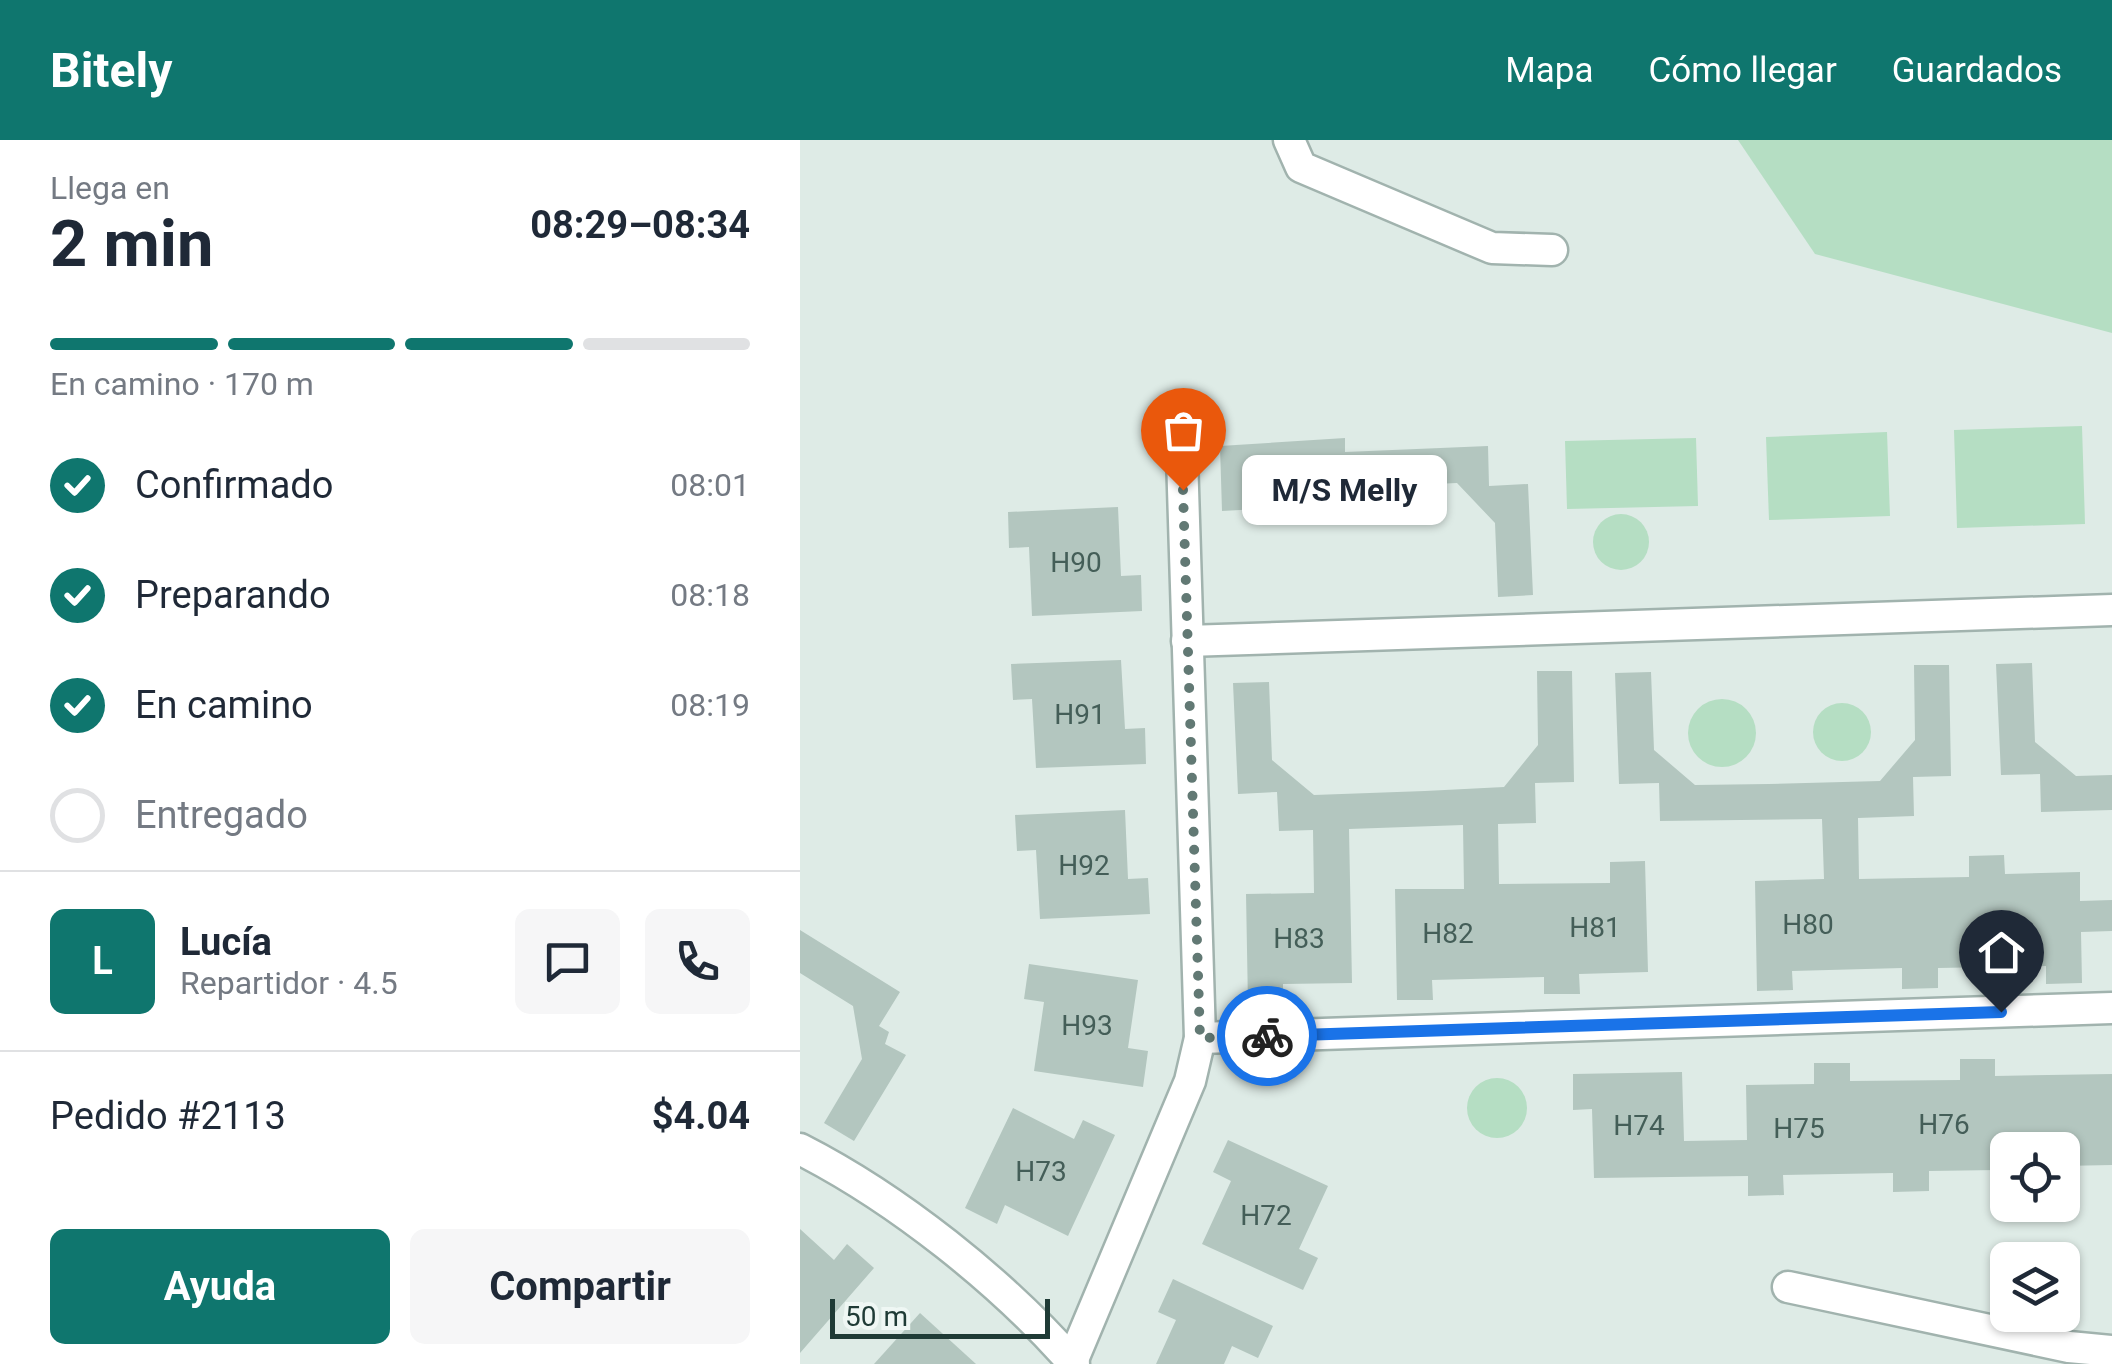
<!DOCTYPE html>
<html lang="es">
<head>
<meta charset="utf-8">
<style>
	body { margin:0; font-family:Roboto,sans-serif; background:#f6f6f7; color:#1f2937; height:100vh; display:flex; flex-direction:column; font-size:38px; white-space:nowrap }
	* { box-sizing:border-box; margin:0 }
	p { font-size:32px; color:#747a83 }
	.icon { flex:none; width:55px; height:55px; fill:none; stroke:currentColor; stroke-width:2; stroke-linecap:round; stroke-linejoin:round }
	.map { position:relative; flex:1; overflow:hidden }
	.side { display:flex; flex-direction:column; background:#fff; width:800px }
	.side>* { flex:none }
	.controls { position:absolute; left:1190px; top:992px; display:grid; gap:20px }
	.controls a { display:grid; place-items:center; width:90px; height:90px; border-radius:15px; background:#fff; box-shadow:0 2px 8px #0004; font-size:50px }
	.scale { position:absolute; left:30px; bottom:25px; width:220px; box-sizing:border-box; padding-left:10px; border:5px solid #1f3b36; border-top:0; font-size:28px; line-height:35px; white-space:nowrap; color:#1f3b36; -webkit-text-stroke:8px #eff7f4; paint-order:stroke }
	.pin { position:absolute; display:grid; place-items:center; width:85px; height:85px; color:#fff; margin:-102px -42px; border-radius:50% 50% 50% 0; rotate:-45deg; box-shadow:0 0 10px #0007 }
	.pin .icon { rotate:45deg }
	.courier { position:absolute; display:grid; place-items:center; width:100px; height:100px; margin:-50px; border:8px solid #1a73e8; border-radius:50%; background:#fff; color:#222; box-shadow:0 2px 12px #0007 }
	.bubble { position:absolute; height:70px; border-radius:15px; background:#fff; box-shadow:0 2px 8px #0004; font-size:32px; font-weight:700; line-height:70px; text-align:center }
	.overview em { font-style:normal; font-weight:700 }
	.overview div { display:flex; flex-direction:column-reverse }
	.overview { display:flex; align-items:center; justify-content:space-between; height:170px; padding:0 50px }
	h1 { font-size:65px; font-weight:700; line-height:75px }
	.bar { display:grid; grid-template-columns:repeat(4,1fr); gap:15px 10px; align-content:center; height:120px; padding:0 50px }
	.bar i { height:12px; border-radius:8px; background:#e0e1e3 }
	.bar .current { background:#0f766e }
	.bar p { grid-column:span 4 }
	.line { display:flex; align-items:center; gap:25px; padding:0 50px; border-top:2px solid #e0e1e3 }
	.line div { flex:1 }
	.round { display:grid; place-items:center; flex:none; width:105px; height:105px; border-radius:15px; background:#f6f6f7 }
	ol { padding:0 50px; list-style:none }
	li { display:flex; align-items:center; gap:30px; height:110px }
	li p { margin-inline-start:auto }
	li .icon { padding:10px; border-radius:50%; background:#0f766e; color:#fff; stroke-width:4 }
	li:last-child { color:#747a83 }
	li i { width:55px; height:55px; border:5px solid #e0e1e3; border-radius:50% }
	.cta { display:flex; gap:20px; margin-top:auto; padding:20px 50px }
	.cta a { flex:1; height:115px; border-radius:15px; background:#0f766e; color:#fff; font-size:40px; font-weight:700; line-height:115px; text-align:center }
	.cta a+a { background:#f6f6f7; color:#1f2937 }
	header { display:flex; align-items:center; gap:60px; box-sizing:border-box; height:140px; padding:0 50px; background:#0f766e; color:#fff }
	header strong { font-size:48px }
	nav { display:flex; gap:55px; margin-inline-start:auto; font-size:35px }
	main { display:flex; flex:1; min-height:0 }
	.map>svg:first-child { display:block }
	.green { fill:#b5dec3 }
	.building { fill:#b3c6bf }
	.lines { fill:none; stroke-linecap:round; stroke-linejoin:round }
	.minor-casing { stroke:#a1b3ae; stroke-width:35 }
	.minor { stroke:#fff; stroke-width:30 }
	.done { stroke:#627974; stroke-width:10; stroke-dasharray:0 18 }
	.route { stroke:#1a73e8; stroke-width:12 }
	.labels { text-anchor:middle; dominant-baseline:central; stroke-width:8; stroke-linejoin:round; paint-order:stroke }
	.number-label { font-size:28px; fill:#445e58 }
</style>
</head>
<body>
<header>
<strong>Bitely</strong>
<nav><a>Mapa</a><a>Cómo llegar</a><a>Guardados</a></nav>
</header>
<main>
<section class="side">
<div class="overview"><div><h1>2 min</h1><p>Llega en</p></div><em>08:29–08:34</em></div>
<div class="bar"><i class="current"></i><i class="current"></i><i class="current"></i><i></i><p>En camino · 170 m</p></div>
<ol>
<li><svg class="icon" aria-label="check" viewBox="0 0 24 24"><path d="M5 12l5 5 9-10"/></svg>Confirmado<p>08:01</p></li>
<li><svg class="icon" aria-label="check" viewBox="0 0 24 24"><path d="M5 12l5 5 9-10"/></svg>Preparando<p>08:18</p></li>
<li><svg class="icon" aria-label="check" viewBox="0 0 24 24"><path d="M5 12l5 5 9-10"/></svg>En camino<p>08:19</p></li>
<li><i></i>Entregado</li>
</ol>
<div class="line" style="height:180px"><b class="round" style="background:#0f766e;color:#fff">L</b><div><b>Lucía</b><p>Repartidor · 4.5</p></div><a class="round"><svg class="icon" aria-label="chat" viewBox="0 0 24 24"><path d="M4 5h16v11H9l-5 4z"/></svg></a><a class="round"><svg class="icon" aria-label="phone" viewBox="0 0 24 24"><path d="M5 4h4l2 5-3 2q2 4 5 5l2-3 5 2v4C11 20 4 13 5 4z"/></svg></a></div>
<div class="line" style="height:130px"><div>Pedido #2113</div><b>$4.04</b></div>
<div class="cta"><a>Ayuda</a><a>Compartir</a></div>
</section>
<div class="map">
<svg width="1312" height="1224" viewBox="0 0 1312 1224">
	<rect width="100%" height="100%" fill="#deebe6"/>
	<g class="green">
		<polygon points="938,0 1312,0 1312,193 1015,114"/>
		<polygon points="1282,286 1285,384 1157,388 1154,290"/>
		<polygon points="1087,292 1090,376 969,380 966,297"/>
		<polygon points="896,298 898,366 767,369 765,301"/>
		<circle cx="821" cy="402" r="28"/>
		<circle cx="922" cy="593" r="34"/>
		<circle cx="1042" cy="592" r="29"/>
		<circle cx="697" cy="968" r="30"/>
	</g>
	<g class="building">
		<polygon points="545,298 545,312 688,306 689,346 728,344 733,455 698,457 695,383 657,343 546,348 546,364 422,371 420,306"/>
		<polygon points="318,367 321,436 341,435 342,471 232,476 229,407 209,408 208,372"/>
		<polygon points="321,520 325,589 345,588 346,624 236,628 232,559 213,560 211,524"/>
		<polygon points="1232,523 1235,602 1276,636 1312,635 1312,670 1241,672 1240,634 1201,635 1196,524"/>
		<polygon points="1114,525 1149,525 1151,636 1113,637 1114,676 1058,678 1059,739 1169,737 1169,716 1204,715 1205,734 1280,732 1280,761 1312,760 1312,791 1281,792 1282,843 1246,844 1246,826 1138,828 1138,848 1102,849 1102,828 992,831 993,850 957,851 955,741 1024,739 1022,679 860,681 859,643 819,644 815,533 851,532 854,610 895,645 969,644 1080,641 1115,600"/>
		<polygon points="737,531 772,531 774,642 735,643 736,683 698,684 699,744 810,743 810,722 845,721 848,832 779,834 780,854 744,854 744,837 632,840 633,860 597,860 595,749 664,749 663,685 549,689 552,843 483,844 483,864 448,865 446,754 514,753 513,690 479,691 477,652 438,654 433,543 469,542 472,620 514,655 625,651 704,647 738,605"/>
		<polygon points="325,670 328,739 348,738 350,774 240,779 236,710 217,711 215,675"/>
		<polygon points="0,790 100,852 79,886 89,892 85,904 106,915 54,1001 24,983 62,919 53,866 0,833"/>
		<polygon points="229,824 338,840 328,908 348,911 343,947 234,931 244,862 224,859"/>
		<polygon points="1160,919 1195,919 1195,936 1312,934 1312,1025 1262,1026 1262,1010 1197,1010 1197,1030 1129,1031 1129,1051 1093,1052 1093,1033 983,1035 984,1055 948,1056 948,1036 794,1038 792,969 773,970 773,934 882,932 884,1001 947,1000 946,945 1014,944 1014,923 1050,923 1050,941 1160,940"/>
		<polygon points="213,968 274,999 283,980 315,995 268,1096 205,1065 197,1084 165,1068"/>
		<polygon points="428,1000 528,1046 499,1109 518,1118 503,1150 402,1104 431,1041 413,1032"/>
		<polygon points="0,1089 34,1120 47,1104 74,1128 0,1213"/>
		<polygon points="373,1139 473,1186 458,1218 432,1206 424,1224 356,1224 376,1180 358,1172"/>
		<polygon points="120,1173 176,1224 74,1224"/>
	</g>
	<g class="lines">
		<defs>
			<g id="minor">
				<polyline points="489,0 501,27 692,108 752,110"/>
				<polyline points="387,501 1312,470"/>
				<polyline points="400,898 1312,868"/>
				<path d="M0,1009C98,1059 202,1142 274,1224"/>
				<polyline points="988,1147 1269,1207 1312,1211"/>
				<polyline points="271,1224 390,941 400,898 381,284"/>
			</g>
		</defs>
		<use href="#minor" class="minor-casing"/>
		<use href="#minor" class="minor"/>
	</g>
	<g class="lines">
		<polyline class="done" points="383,350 400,898 467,896"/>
		<polyline class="route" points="467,896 1201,872"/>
	</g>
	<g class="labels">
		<g class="number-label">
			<text x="276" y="422">H90</text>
			<text x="280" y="574">H91</text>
			<text x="284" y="725">H92</text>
			<text x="1008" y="784">H80</text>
			<text x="795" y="787">H81</text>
			<text x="648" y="793">H82</text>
			<text x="499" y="798">H83</text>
			<text x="287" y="885">H93</text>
			<text x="1144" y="984">H76</text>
			<text x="839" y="985">H74</text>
			<text x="999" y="988">H75</text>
			<text x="241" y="1031">H73</text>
			<text x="466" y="1075">H72</text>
		</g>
	</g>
</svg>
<div class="controls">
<a><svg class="icon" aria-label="locate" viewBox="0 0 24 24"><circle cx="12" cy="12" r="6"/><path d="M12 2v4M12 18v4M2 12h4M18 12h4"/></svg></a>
<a><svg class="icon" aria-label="layers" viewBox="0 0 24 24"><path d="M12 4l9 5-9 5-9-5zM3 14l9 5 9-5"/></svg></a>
</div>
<div class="scale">50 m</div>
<div class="pin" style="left:383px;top:350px;background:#ea580c"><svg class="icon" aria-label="bag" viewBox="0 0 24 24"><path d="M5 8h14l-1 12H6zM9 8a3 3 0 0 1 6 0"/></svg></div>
<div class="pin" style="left:1201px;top:872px;background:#1f2937"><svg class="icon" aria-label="home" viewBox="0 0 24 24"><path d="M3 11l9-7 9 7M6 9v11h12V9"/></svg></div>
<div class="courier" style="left:467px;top:896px"><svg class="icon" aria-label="bike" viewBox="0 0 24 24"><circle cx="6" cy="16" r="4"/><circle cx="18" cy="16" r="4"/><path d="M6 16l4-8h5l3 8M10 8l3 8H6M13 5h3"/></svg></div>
<div class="bubble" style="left:442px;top:315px;width:205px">M/S Melly</div>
</div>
</main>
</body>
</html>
